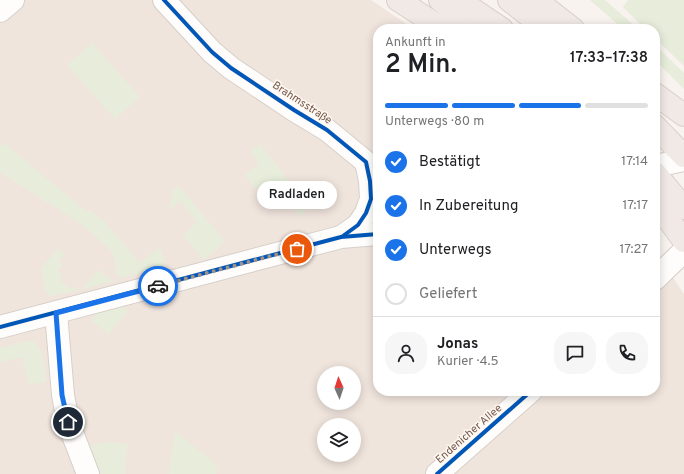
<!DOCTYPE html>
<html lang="de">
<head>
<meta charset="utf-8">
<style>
	body { margin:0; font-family:Overpass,sans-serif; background:#f6f6f6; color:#202124; height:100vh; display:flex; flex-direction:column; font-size:15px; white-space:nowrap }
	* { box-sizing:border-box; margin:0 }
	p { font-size:13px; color:#757577 }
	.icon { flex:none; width:22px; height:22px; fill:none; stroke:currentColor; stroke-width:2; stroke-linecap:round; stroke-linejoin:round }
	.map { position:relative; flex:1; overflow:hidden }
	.drawer { position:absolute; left:373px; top:24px; width:287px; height:372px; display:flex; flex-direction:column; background:#fff; border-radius:16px; box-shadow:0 2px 10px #0003 }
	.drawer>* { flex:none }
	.needle { width:26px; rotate:357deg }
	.fabs { position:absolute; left:317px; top:366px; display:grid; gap:8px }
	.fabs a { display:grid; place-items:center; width:44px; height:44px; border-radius:50%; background:#fff; box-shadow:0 2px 10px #0003; font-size:20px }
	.pin { position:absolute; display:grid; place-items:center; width:34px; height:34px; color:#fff; margin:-17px; border:2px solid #fff; border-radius:50%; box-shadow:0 1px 4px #0007 }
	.courier { position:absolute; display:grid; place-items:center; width:40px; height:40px; margin:-20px; border:3px solid #1a73e8; border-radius:50%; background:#fff; color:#222; box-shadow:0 1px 5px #0007 }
	.bubble { position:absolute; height:28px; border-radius:14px; background:#fff; box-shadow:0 2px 10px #0003; font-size:13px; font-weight:600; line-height:28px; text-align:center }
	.headline em { font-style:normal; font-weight:600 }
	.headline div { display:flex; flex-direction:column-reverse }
	.headline { display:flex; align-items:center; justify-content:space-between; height:68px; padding:0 12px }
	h1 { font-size:26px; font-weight:600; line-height:30px }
	.bar { display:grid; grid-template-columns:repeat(4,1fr); gap:6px 4px; align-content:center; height:48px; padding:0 12px }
	.bar i { height:5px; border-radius:3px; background:#e0e0e0 }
	.bar .active { background:#1a73e8 }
	.bar p { grid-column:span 4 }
	.line { display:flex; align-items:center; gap:10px; padding:0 12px; border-top:1px solid #e0e0e0 }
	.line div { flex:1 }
	.round { display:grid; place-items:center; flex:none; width:42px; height:42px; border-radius:16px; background:#f6f6f6 }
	ol { padding:0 12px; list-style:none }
	li { display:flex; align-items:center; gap:12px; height:44px }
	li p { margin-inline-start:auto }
	li .icon { padding:4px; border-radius:50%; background:#1a73e8; color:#fff; stroke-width:4 }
	li:last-child { color:#757577 }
	li i { width:22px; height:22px; border:2px solid #e0e0e0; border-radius:50% }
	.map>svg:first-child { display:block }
	.residential { fill:#f0e5dd; fill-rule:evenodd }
	.green { fill:#e7edda }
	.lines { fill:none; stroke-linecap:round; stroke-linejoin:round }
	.minor-casing { stroke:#d5cfc9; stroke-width:24 }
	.highway-casing { stroke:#d9d0cb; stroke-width:24 }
	.minor { stroke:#fefdfc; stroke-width:22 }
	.highway { stroke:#f1e9e6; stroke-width:22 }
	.cycleway-casing { stroke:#fef8f1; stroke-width:6 }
	.cycleway { stroke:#0057b8; stroke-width:4 }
	.done { stroke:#a39087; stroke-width:4; stroke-dasharray:0 7.2 }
	.route { stroke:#1a73e8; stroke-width:5 }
	.labels { text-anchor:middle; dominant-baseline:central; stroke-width:3; stroke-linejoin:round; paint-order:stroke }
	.street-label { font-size:11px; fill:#755a4f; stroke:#fef8f1 }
</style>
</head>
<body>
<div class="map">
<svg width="684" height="474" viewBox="0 0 684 474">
	<rect width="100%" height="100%" fill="#f8f3ee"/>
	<path class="residential" d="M0,0H371L414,29H378V391H655V250L684,294V474H0ZM324,373H354V403H324ZM324,425H354V455H324Z"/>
	<g class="green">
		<polygon points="590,0 605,0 638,29 623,29"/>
		<polygon points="628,0 684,0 684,66 655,38 655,29 645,29 623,7"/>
		<polygon points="92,43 140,97 115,119 67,65"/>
		<polygon points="655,45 684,73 684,89 655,60"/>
		<polygon points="4,143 86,211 89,210 104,221 140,263 158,248 161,251 165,265 122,278 115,272 116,262 110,249 81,224 0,172 0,147"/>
		<polygon points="260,144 309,207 299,216 282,194 272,202 260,186 255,189 245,175 259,164 250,151"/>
		<polygon points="179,186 225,241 204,260 183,235 197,222 180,201 169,210 174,189"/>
		<polygon points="57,248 65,254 59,261 63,264 58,271 63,276 60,280 71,289 74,286 79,290 51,296 46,292 41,269"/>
		<polygon points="98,270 113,281 82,289"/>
		<polygon points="123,307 128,311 108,334 91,320 97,313"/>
		<path d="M27,341C45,340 45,370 46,382L29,384L22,357L0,362V348Z"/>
		<polygon points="175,431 217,465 216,474 169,474"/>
		<polygon points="106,442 127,444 125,474 101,474 90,446"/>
	</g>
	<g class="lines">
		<defs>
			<g id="minor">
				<polyline points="164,0 212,52 231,68 294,110 327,130 366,162 370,181 371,199 366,213 358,225 341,237"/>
				<polyline points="0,11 13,0"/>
				<polyline points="655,166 684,160"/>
				<polyline points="655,279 684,251"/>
				<polyline points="56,313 63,395 68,422 88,474"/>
				<polyline points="0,327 341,237 378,234"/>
				<polyline points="437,474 531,391"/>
			</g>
			<g id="highway">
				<polyline points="398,0 443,29"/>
				<polyline points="440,0 467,21"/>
				<polyline points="459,0 502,29"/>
				<polyline points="509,0 546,29"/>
				<polyline points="536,0 573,29"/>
				<polyline points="655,94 684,115"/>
				<polyline points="655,126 684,156"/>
				<polyline points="655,173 684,208"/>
				<polyline points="655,203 668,219 684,241"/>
			</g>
		</defs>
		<use href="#minor" class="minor-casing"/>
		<use href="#highway" class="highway-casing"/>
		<use href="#minor" class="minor"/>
		<use href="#highway" class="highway"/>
		<defs>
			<g id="cycleway">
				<polyline points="164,0 212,52 231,68 294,110 327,130 366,162 370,181 371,199 366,213 358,225 343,236"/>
				<polyline points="0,327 341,237 378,234"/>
				<polyline points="437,474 531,391"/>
			</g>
		</defs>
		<use href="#cycleway" class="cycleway-casing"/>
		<use href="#cycleway" class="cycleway"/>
	</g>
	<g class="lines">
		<polyline class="done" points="158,286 297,249"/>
		<polyline class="route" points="68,422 62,395 56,313 158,286"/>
	</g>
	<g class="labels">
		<g class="street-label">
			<text transform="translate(302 103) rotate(33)">Brahmsstraße</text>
			<text transform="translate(469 434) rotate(-41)">Endenicher Allee</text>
		</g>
	</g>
</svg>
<div class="fabs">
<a><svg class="needle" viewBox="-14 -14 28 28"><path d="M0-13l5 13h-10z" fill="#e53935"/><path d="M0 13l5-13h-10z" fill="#757577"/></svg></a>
<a><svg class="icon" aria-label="layers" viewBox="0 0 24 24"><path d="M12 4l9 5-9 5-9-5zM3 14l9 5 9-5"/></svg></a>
</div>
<div class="pin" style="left:297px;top:249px;background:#ea580c"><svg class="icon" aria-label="bag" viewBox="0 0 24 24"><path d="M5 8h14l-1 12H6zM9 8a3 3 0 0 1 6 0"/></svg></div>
<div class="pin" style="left:68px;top:422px;background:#1f2937"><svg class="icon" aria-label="home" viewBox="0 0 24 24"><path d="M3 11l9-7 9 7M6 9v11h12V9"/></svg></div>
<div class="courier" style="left:158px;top:286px"><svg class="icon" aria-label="car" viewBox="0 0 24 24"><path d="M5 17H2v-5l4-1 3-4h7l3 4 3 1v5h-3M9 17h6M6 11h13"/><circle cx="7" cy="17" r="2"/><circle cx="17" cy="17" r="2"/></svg></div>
<div class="bubble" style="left:257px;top:181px;width:80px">Radladen</div>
<section class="drawer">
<div class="headline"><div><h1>2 Min.</h1><p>Ankunft in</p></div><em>17:33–17:38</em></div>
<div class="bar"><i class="active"></i><i class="active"></i><i class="active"></i><i></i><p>Unterwegs · 80 m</p></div>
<ol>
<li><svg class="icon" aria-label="check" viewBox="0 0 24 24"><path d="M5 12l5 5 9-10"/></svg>Bestätigt<p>17:14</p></li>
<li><svg class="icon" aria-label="check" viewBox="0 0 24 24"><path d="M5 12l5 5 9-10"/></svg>In Zubereitung<p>17:17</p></li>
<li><svg class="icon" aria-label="check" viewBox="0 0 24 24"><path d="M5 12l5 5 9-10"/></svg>Unterwegs<p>17:27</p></li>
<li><i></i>Geliefert</li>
</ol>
<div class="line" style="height:72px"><a class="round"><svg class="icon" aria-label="person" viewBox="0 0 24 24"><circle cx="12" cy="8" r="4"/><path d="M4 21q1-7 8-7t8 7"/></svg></a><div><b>Jonas</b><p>Kurier · 4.5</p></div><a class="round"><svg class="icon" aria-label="chat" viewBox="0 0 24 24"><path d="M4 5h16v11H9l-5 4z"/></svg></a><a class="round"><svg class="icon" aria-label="phone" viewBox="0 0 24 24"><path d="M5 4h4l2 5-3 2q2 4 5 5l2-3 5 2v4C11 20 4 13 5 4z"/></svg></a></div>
</section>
</div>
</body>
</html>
